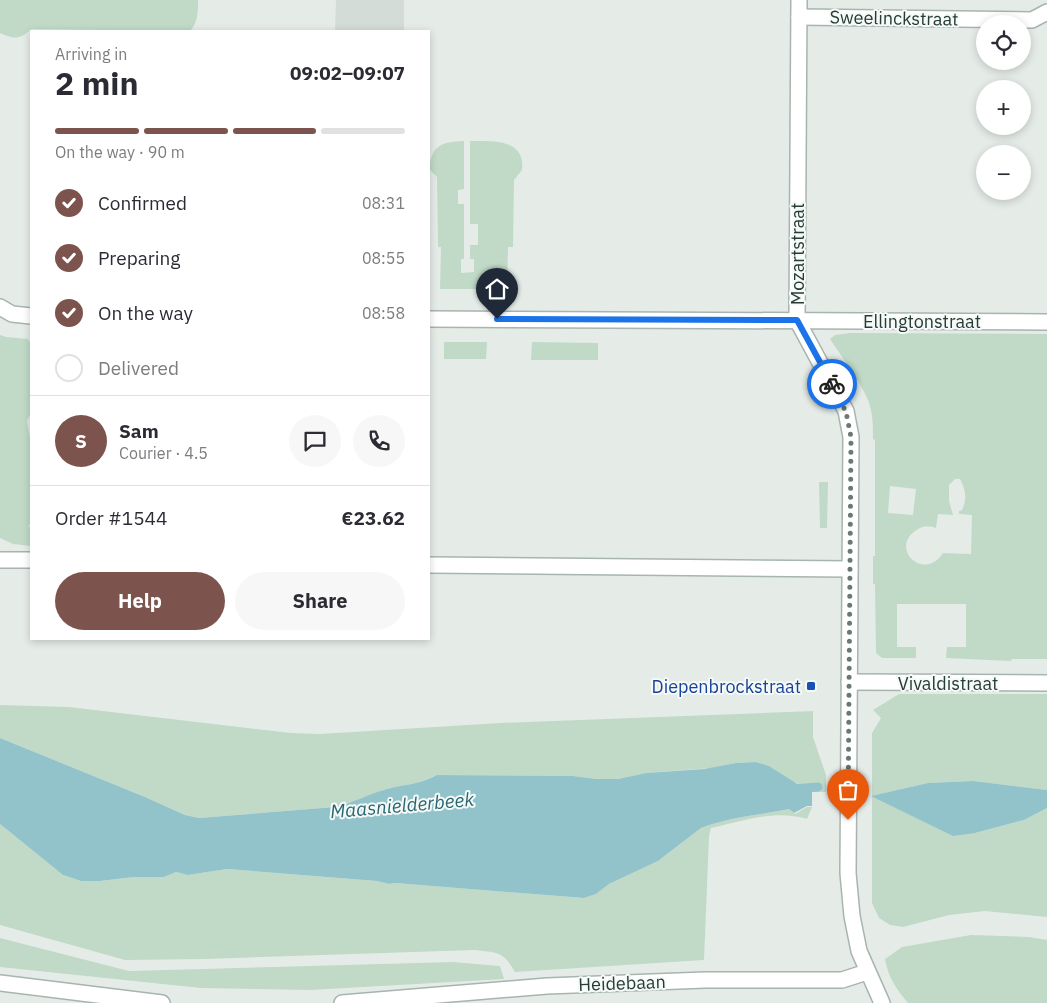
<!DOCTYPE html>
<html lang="en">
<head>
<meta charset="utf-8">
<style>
	body { margin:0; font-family:"IBM Plex Sans",sans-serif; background:#f7f7f7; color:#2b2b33; height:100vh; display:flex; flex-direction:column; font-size:19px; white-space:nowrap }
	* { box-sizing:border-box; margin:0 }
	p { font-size:16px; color:#7c7c81 }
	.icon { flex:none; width:28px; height:28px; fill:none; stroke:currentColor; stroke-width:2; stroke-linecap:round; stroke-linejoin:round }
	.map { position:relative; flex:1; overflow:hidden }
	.panel { position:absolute; left:30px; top:30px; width:400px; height:610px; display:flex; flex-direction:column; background:#fff; border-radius:0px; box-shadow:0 2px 8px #0003 }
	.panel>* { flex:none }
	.tools { position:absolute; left:976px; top:15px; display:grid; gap:10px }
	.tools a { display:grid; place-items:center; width:55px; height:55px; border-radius:50%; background:#fff; box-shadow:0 2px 8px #0003; font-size:25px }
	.pin { position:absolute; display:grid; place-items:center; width:42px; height:42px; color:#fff; margin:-51px -21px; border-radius:50% 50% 50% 0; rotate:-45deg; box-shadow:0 0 5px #0007 }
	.pin .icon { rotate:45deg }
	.courier { position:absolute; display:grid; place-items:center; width:50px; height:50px; margin:-25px; border:4px solid #1a73e8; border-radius:50%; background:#fff; color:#222; box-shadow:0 1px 6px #0007 }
	.headline em { font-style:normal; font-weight:800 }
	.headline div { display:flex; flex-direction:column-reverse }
	.headline { display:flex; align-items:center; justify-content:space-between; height:85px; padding:0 25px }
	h1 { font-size:32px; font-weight:800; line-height:38px }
	.bar { display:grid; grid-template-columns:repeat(4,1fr); gap:8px 5px; align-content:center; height:60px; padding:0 25px }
	.bar i { height:6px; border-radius:4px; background:#e1e1e2 }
	.bar .active { background:#7d544d }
	.bar p { grid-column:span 4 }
	.line { display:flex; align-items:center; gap:12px; padding:0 25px; border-top:1px solid #e1e1e2 }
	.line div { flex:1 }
	.round { display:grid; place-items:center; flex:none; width:52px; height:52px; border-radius:26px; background:#f7f7f7 }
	ol { padding:0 25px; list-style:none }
	li { display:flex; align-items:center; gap:15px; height:55px }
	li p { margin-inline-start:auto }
	li .icon { padding:5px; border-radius:50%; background:#7d544d; color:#fff; stroke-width:4 }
	li:last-child { color:#7c7c81 }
	li i { width:28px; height:28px; border:2px solid #e1e1e2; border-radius:50% }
	.primary-button { display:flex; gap:10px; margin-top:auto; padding:10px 25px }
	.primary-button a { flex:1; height:58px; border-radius:30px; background:#7d544d; color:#fff; font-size:20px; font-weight:800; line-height:58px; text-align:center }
	.primary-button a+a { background:#f7f7f7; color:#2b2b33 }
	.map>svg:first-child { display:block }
	.built { fill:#d3dcd7 }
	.green { fill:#c0dac7; fill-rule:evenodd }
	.water { fill:#93c3ca }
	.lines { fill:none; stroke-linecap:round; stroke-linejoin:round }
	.stream { stroke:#93c3ca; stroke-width:9 }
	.street-casing { stroke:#a8b4af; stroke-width:18 }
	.street { stroke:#fff; stroke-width:15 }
	.done { stroke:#697a74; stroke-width:5; stroke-dasharray:0 9 }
	.route { stroke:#1a73e8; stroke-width:6 }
	.transit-dot { fill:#1a4fb4; stroke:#f5f9f7; stroke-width:2 }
	.labels { text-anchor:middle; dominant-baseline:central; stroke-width:4; stroke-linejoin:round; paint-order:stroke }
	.street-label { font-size:18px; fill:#263c35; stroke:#f5f9f7 }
	.transit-label { font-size:18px; fill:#164399; stroke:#f5f9f7; text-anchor:end }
	.water-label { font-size:19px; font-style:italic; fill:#276671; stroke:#f5f9f7 }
</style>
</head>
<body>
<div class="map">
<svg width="1047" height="1003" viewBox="0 0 1047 1003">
	<rect width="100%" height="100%" fill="#e5ece8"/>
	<polygon class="built" points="336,0 404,0 404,31 335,31"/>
	<g class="green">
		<path d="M0,0H198C198,11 198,23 190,31L32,29C20,39 15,40 0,33Z"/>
		<path d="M464,141V189L458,190V204H464V259H461V273L474,272V259H470V245H478V224H470V141C491,141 526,138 522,170L514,180L513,247H508L507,289H440L441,247H438L437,177L429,169C432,145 441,142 464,141Z"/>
		<path d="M851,333L1047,334V659H1012L1011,661L946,658L947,647H966V604H897V647H916V658H882L876,653L875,584H873V556H875V440L873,439C873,426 873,413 868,400C859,379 843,359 830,339L835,335ZM955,479H960C966,491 967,498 962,510L959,511V514L972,515L971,554L943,553C924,583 887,547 918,529C925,525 929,526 936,528L938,514L953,515L949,501V485ZM890,486L916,489L913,515L888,513Z"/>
		<polygon points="0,335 6,337 28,339 31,345 31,413 27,421 31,444 31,522 28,527 31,527 31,546 13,544 0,538"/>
		<polygon points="444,342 487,342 486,359 444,359"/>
		<polygon points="532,342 598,343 598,360 531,360"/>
		<polygon points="819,482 828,482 827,528 820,528"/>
		<polygon points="899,694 1047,694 1047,790 973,781 928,783 872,796 975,833 1024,820 1047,808 1047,917 985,911 949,915 903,927 890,925 879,918 872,903 872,733 881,718 873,710"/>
		<polygon points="0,705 69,707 291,733 320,734 500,723 813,711 813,737 826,775 826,792 814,792 813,788 807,789 795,782 795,783 769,766 756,762 736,763 711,768 646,773 618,779 597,779 573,776 437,775 417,783 383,790 351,803 335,807 199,818 185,815 145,797 0,738"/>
		<path d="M807,807H812L807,819C776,809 742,821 711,828L709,836L704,960L515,972C503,951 498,953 475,950L205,959L125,960L0,925V824L63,875L81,881H100L134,877H164L176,872L188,875L227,869L377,881L389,884L395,883L584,898L596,894L609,884L658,861L701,828C729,817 760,815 789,809L795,814Z"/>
		<path d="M971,935L1029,937L1047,940V1003H908C896,989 888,977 885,959L902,947Z"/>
		<polygon points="0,938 129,971 453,962 500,966 504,979 311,990 201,988 0,967"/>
	</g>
	<g class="water">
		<path d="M0,738L145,797L185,815L199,818L335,807C353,803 369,794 387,789C407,784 417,785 437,775L573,776L597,779H618L646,773L704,769L736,763L756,762L769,766L807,790H812V806H807L794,813L789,809C760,815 729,817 701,828L658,861L609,884L596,894L584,898L395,883L389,884L377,881L227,869L188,875L176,872L164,877H134L100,881H81L63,875L0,824Z"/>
		<polygon points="973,781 1047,790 1047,808 1024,820 975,833 953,836 871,796 928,783"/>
	</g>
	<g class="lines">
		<polyline class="stream" points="793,789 818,787"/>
		<defs>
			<g id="street">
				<polyline points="799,0 797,320 846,411 851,437 848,873 852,916 859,951 882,1003"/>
				<polyline points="799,17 1032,20 1047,12"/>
				<polyline points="0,307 12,314 31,316"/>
				<polyline points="429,319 1047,322"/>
				<polyline points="0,560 31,560"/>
				<polyline points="429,565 850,569"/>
				<polyline points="849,682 1047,683"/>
				<polyline points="0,983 162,1003"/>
				<polyline points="342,1003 547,986 705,980 842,980 867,972"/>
			</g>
		</defs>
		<use href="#street" class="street-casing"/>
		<use href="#street" class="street"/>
	</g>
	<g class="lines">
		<polyline class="done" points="832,384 846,412 851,437 848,820"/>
		<polyline class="route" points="497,319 797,320 832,384"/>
	</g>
	<rect class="transit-dot" x="806" y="681" width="10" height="10" rx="2.5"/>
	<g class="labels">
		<g class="street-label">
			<text transform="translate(894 18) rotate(1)">Sweelinckstraat</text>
			<text transform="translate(797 254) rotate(-90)">Mozartstraat</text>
			<text x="922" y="321">Ellingtonstraat</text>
			<text x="948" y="683">Vivaldistraat</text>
			<text transform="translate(622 983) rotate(-2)">Heidebaan</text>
		</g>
		<g class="transit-label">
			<text x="801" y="686">Diepenbrockstraat</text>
		</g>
		<g class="water-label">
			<text transform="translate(402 805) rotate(-5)">Maasnielderbeek</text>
		</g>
	</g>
</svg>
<div class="tools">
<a><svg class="icon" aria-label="locate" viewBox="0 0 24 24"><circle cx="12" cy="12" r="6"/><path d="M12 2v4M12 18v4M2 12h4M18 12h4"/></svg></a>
<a>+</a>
<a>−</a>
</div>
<div class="pin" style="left:848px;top:820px;background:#ea580c"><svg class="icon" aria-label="bag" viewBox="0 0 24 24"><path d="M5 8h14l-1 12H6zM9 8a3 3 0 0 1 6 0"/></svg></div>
<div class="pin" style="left:497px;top:319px;background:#1f2937"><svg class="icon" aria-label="home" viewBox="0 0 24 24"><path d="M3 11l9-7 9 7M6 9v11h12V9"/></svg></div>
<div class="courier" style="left:832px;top:384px"><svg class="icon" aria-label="bike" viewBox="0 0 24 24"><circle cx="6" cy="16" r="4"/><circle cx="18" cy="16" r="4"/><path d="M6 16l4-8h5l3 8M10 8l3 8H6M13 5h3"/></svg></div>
<section class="panel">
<div class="headline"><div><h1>2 min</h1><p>Arriving in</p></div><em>09:02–09:07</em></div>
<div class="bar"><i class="active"></i><i class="active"></i><i class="active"></i><i></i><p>On the way · 90 m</p></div>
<ol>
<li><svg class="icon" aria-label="check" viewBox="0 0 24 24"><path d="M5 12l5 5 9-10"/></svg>Confirmed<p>08:31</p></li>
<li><svg class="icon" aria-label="check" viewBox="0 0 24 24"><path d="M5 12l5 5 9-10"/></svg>Preparing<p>08:55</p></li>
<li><svg class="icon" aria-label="check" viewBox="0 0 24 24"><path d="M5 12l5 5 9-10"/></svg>On the way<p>08:58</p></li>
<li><i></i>Delivered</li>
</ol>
<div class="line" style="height:90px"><b class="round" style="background:#7d544d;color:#fff">S</b><div><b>Sam</b><p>Courier · 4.5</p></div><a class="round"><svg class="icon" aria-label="chat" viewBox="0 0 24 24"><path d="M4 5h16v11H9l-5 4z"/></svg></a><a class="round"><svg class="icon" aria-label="phone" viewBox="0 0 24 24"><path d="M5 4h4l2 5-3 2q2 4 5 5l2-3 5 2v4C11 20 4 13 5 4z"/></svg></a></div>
<div class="line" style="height:65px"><div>Order #1544</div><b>€23.62</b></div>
<div class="primary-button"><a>Help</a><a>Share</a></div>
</section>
</div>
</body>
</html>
